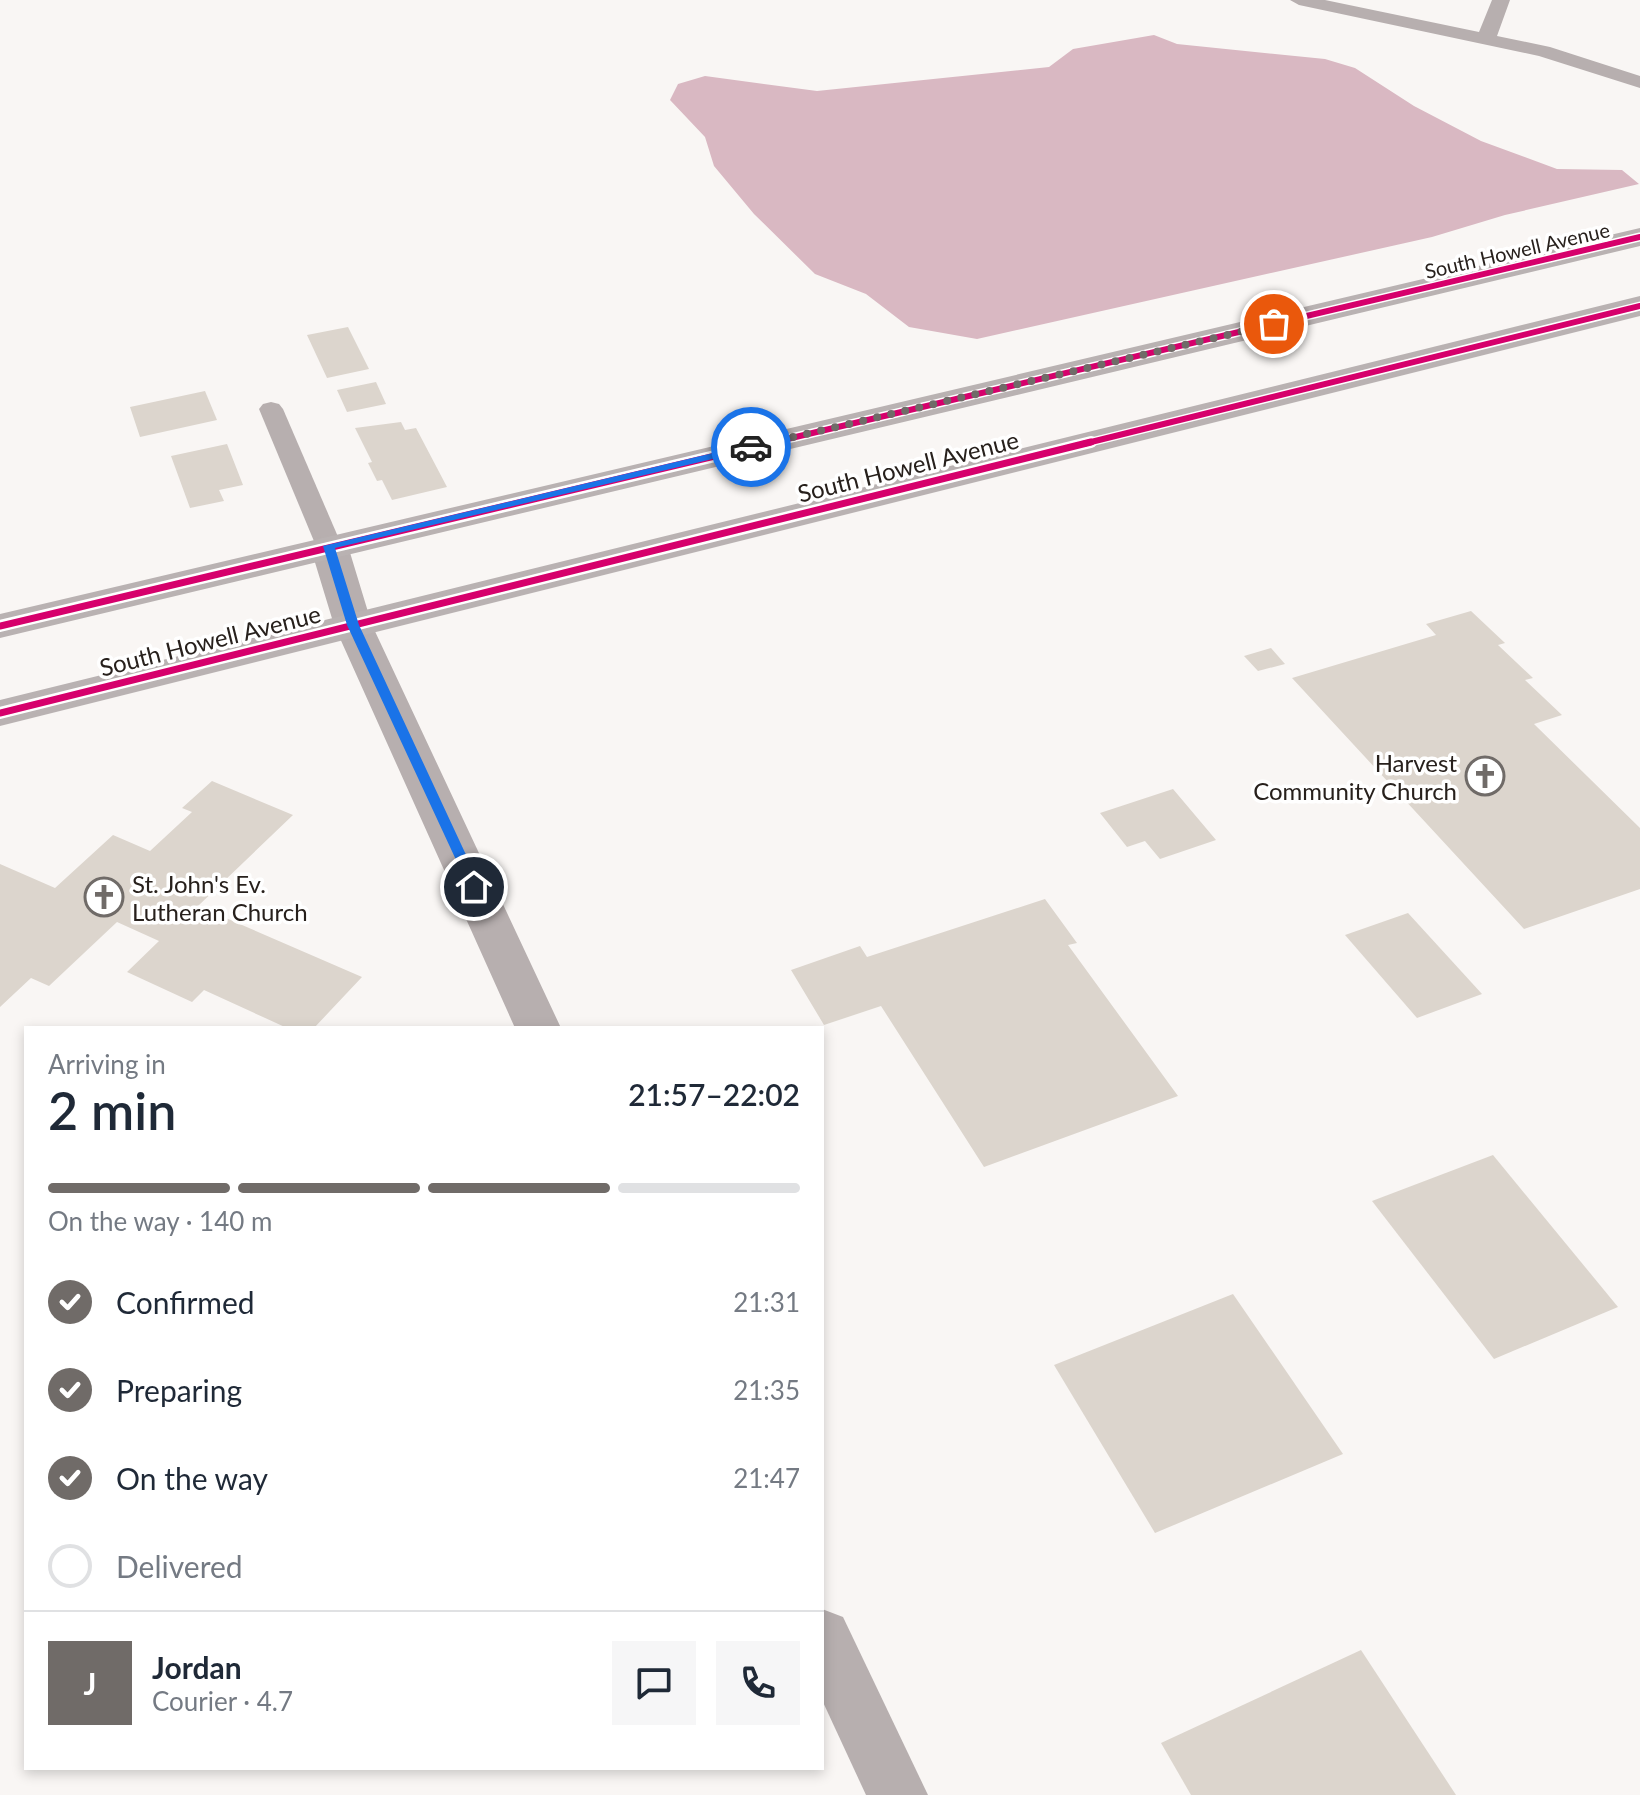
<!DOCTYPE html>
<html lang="en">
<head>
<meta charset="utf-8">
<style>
	body { margin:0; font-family:Lato,sans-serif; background:#f6f6f7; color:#1f2937; height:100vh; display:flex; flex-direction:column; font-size:30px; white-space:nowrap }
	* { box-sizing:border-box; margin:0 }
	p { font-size:26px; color:#747a83 }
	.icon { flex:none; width:44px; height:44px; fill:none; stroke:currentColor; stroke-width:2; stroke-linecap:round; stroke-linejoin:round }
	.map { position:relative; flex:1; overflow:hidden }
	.details { position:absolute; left:24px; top:1026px; width:800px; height:744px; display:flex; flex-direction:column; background:#fff; border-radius:0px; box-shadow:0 4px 12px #0003 }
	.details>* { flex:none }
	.pin { position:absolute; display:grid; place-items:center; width:68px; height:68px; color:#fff; margin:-34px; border:4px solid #fff; border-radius:50%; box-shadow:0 2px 8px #0007 }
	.courier { position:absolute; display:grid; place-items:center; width:80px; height:80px; margin:-40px; border:6px solid #1a73e8; border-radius:50%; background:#fff; color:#222; box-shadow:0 2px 10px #0007 }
	.summary em { font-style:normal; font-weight:600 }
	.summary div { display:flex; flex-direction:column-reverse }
	.summary { display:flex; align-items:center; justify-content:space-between; height:136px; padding:0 24px }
	h1 { font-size:52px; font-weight:600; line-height:60px }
	.bar { display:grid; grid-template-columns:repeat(4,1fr); gap:12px 8px; align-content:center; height:96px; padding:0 24px }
	.bar i { height:10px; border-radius:6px; background:#e0e1e3 }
	.bar .on { background:#706b68 }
	.bar p { grid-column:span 4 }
	.line { display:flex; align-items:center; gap:20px; padding:0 24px; border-top:2px solid #e0e1e3 }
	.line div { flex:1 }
	.round { display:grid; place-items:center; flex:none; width:84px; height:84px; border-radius:0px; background:#f6f6f7 }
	ol { padding:0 24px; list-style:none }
	li { display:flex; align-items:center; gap:24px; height:88px }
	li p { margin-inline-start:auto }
	li .icon { padding:8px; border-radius:50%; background:#706b68; color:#fff; stroke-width:4 }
	li:last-child { color:#747a83 }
	li i { width:44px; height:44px; border:4px solid #e0e1e3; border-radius:50% }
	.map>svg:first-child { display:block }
	.water { fill:#d9b8c2 }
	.building { fill:#dcd5cd }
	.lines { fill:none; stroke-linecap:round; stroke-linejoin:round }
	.service { fill:#b7afaf; fill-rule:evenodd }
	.minor { fill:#b7afaf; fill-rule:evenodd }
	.primary { fill:#b9b2b2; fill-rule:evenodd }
	.cycleway-far1-casing { stroke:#fff; stroke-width:9 }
	.cycleway-casing { stroke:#fff; stroke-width:12 }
	.cycleway-far1 { stroke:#d6006c; stroke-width:6 }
	.cycleway { stroke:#d6006c; stroke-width:7 }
	.route { fill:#1a73e8 }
	.done { stroke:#706b68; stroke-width:8; stroke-dasharray:0 14.4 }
	.labels { text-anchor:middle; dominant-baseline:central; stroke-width:7; stroke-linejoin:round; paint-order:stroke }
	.far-street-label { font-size:20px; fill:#27201c; stroke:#fff }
	.street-label { font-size:24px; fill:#27201c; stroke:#fff }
	.poi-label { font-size:24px; fill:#27201c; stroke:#fff; text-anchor:end }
</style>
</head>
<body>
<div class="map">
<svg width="1640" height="1795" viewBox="0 0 1640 1795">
	<rect width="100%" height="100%" fill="#f9f6f4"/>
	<polygon class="water" points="1154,35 1177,44 1325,59 1355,68 1414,106 1481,141 1557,169 1622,170 1639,184 1505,215 1432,237 977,339 909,327 866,294 815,274 754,214 714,166 705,137 670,100 678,84 705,76 817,91 1049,67 1073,49"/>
	<g class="building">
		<polygon points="348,327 369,369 327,378 307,335"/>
		<polygon points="376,382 386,404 347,412 337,390"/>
		<polygon points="205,391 217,420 140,437 130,407"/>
		<polygon points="401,422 405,430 416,428 447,487 392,500 382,480 377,481 368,463 372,462 355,428"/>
		<polygon points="227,444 243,485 219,490 224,501 190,508 171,456"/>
		<polygon points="1471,611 1505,643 1498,645 1533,678 1525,680 1562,715 1534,724 1640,828 1640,889 1524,929 1292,678 1436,635 1426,624"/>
		<polygon points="1271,648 1285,664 1258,671 1244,656"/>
		<polygon points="212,781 293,815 198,906 362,977 314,1028 287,1028 204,990 192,1002 127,972 159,941 117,922 49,986 31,978 0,1007 0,864 55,888 113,835 150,851 192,812 182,808"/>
		<polygon points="1173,789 1216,840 1160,859 1145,841 1127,847 1100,813"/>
		<polygon points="1045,899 1077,943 1068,945 1178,1096 984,1167 881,1006 824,1025 791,970 860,946 867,957"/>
		<polygon points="1408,913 1482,994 1417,1018 1345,935"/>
		<polygon points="1493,1155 1618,1307 1494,1359 1372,1201"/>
		<polygon points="1233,1294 1343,1454 1155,1533 1054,1365"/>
		<polygon points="1361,1650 1456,1795 1191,1795 1161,1743"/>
	</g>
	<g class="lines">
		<g class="service">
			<polygon points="1290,0 1325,0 1479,32 1492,0 1510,0 1497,36 1550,47 1640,76 1640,88 1539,56 1299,5"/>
			<polygon points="271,402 279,404 283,409 342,546 338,551 320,551 316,546 259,409 263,404"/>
		</g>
		<g class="minor">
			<polygon points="329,535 342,538 348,546 372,625 561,1028 515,1028 334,625 310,546 316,538"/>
			<polygon points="822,1609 843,1617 928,1795 866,1795 822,1700"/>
		</g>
		<g class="primary">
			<polygon points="1640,228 1640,246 0,638 0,614"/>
			<polygon points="1640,296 1640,316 0,726 0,700"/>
		</g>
		<defs>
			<g id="cycleway-far1">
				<polyline points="766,444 1640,237"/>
				<polyline points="1083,444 1640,306"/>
			</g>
			<g id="cycleway">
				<polyline points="0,626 774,442"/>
				<polyline points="0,713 1091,442"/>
			</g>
		</defs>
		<use href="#cycleway-far1" class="cycleway-far1-casing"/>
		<use href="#cycleway" class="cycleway-casing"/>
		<use href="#cycleway-far1" class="cycleway-far1"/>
		<use href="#cycleway" class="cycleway"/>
	</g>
	<polygon class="route" points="751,444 757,447 755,449 335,548 359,625 481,887 474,892 470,890 347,625 323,546"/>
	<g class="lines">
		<polyline class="done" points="751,447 1274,324"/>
	</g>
	<defs>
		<symbol id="church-ring" viewBox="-11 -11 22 22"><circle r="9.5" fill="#fff" stroke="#706b68" stroke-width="1.5"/><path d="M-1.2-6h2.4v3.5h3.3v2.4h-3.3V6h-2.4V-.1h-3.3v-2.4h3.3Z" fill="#706b68"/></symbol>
	</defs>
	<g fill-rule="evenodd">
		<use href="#church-ring" x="1463" y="754" width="44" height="44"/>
		<use href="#church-ring" x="82" y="875" width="44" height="44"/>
	</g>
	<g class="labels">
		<g class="far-street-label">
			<text transform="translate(1517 250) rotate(-13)">South Howell Avenue</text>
		</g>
		<g class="street-label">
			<text transform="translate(908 466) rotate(-14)">South Howell Avenue</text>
			<text transform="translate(210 640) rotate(-14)">South Howell Avenue</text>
		</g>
		<g class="poi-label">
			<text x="1457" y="762">Harvest<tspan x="1457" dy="28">Community Church</tspan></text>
			<text x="132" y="883" text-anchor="start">St. John's Ev.<tspan x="132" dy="28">Lutheran Church</tspan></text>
		</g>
	</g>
</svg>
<div class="pin" style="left:1274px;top:324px;background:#ea580c"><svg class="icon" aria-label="bag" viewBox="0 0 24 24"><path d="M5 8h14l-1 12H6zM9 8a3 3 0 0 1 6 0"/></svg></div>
<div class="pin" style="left:474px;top:887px;background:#1f2937"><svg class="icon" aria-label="home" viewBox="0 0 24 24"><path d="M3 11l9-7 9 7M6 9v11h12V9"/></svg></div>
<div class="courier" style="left:751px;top:447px"><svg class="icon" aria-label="car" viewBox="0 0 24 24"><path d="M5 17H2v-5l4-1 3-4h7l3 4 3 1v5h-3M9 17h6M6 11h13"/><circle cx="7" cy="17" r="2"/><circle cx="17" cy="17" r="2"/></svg></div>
<section class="details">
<div class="summary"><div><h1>2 min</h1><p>Arriving in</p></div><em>21:57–22:02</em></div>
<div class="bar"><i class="on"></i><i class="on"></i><i class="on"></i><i></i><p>On the way · 140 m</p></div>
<ol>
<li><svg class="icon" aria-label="check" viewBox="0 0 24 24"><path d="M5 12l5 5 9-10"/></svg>Confirmed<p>21:31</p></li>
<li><svg class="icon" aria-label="check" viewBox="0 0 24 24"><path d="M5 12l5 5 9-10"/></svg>Preparing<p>21:35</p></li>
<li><svg class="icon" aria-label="check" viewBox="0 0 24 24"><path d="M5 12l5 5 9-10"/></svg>On the way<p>21:47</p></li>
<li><i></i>Delivered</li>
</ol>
<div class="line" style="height:144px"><b class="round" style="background:#706b68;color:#fff">J</b><div><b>Jordan</b><p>Courier · 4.7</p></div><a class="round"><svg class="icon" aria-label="chat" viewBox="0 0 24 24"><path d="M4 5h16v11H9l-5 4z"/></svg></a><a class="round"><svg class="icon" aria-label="phone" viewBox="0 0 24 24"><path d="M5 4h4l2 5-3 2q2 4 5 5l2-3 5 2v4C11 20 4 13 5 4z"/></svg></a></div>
</section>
</div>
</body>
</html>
